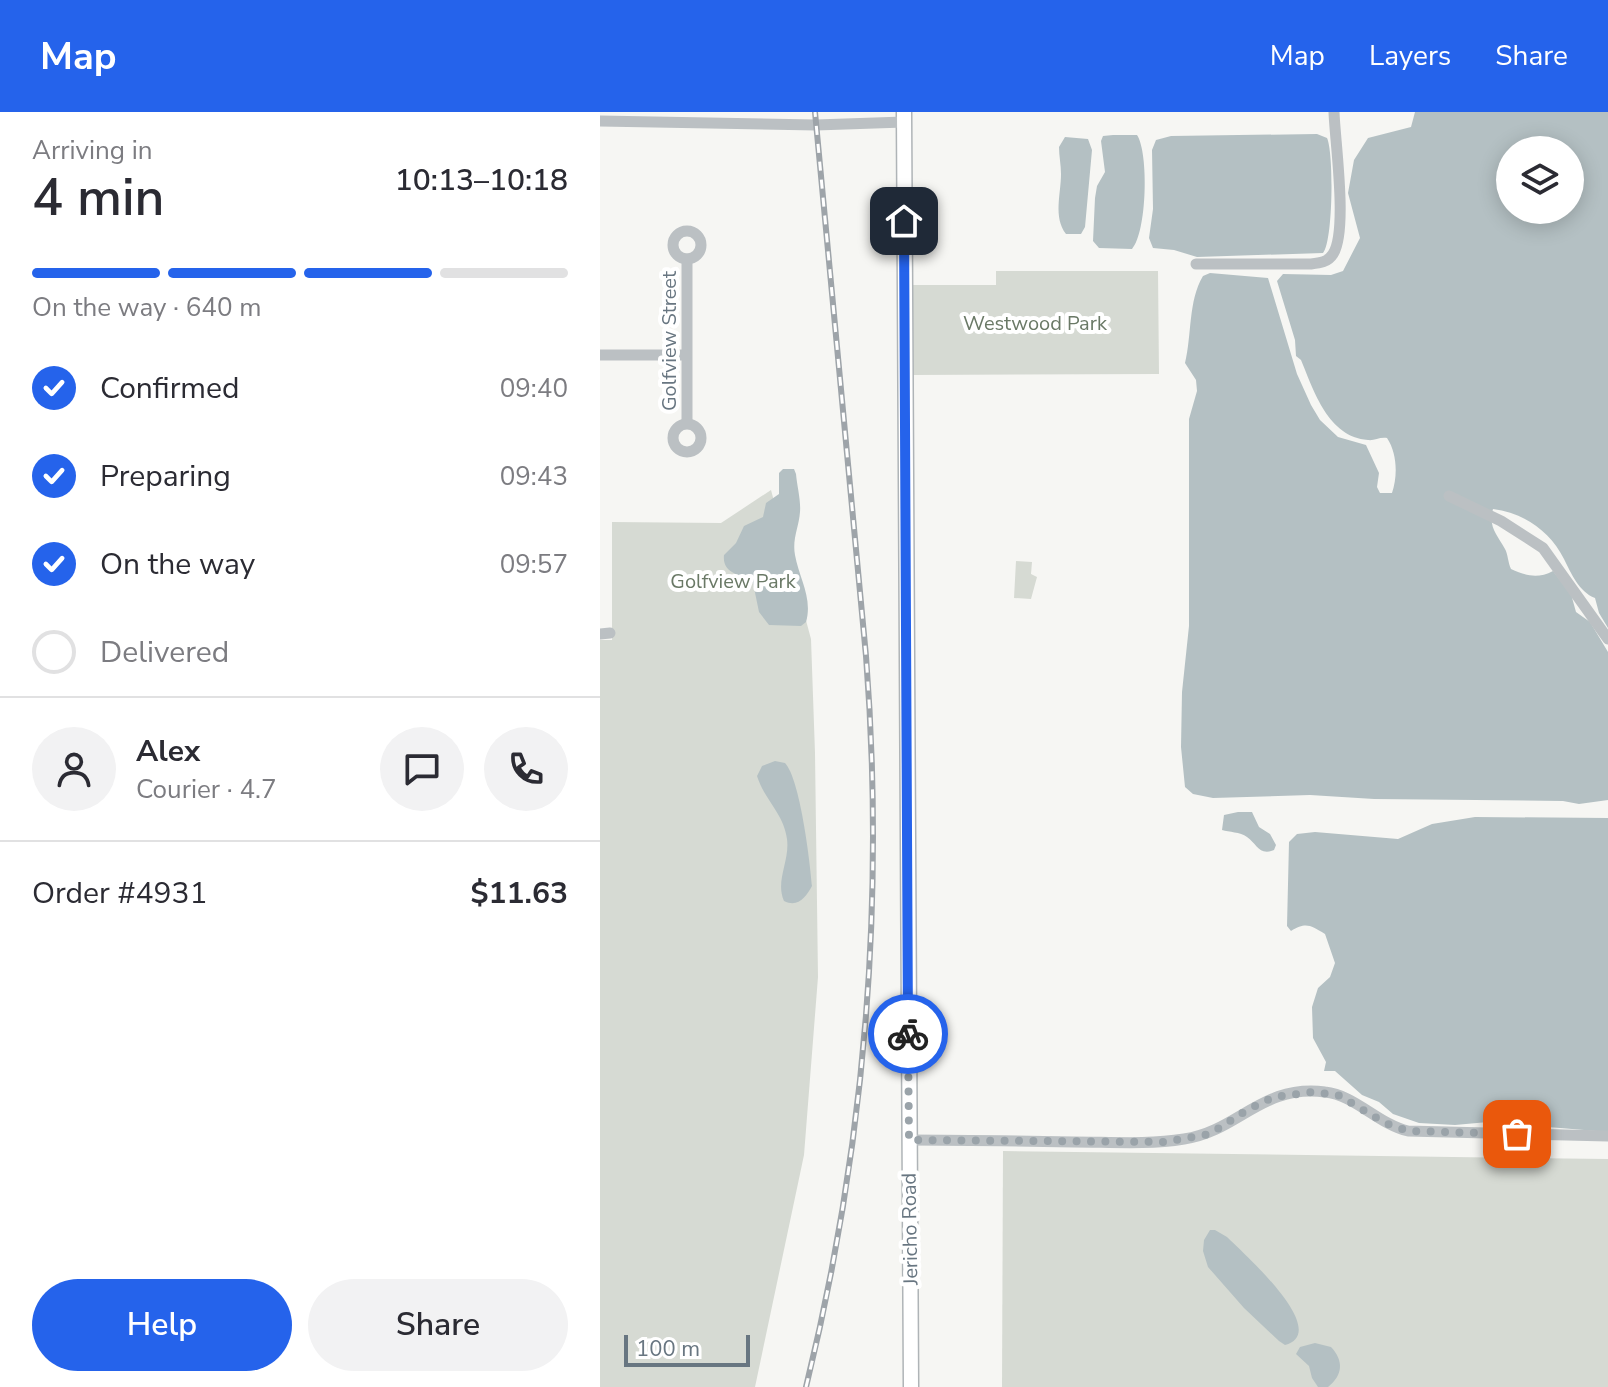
<!DOCTYPE html>
<html lang="en">
<head>
<meta charset="utf-8">
<style>
	body { margin:0; font-family:"Nunito Sans",sans-serif; background:#f2f2f3; color:#2b2b33; height:100vh; display:flex; flex-direction:column; font-size:30px; white-space:nowrap }
	* { box-sizing:border-box; margin:0 }
	p { font-size:26px; color:#7c7c81 }
	.icon { flex:none; width:44px; height:44px; fill:none; stroke:currentColor; stroke-width:2; stroke-linecap:round; stroke-linejoin:round }
	.map { position:relative; flex:1; overflow:hidden }
	.drawer { display:flex; flex-direction:column; background:#fff; width:600px }
	.drawer>* { flex:none }
	.fabs { position:absolute; left:896px; top:24px; display:grid; gap:16px }
	.fabs a { display:grid; place-items:center; width:88px; height:88px; border-radius:50%; background:#fff; box-shadow:0 4px 20px #0003; font-size:40px }
	.scale { position:absolute; left:24px; bottom:20px; width:126px; box-sizing:border-box; padding-left:8px; border:4px solid #687681; border-top:0; font-size:22px; line-height:28px; white-space:nowrap; color:#687681; -webkit-text-stroke:6px #fff; paint-order:stroke }
	.pin { position:absolute; display:grid; place-items:center; width:68px; height:68px; color:#fff; margin:-34px; border-radius:16px; box-shadow:0 4px 12px #0006 }
	.courier { position:absolute; display:grid; place-items:center; width:80px; height:80px; margin:-40px; border:6px solid #2563eb; border-radius:50%; background:#fff; color:#222; box-shadow:0 2px 10px #0007 }
	.summary em { font-style:normal; font-weight:600 }
	.summary div { display:flex; flex-direction:column-reverse }
	.summary { display:flex; align-items:center; justify-content:space-between; height:136px; padding:0 32px }
	h1 { font-size:52px; font-weight:600; line-height:60px }
	.bar { display:grid; grid-template-columns:repeat(4,1fr); gap:12px 8px; align-content:center; height:96px; padding:0 32px }
	.bar i { height:10px; border-radius:6px; background:#e1e1e2 }
	.bar .on { background:#2563eb }
	.bar p { grid-column:span 4 }
	.line { display:flex; align-items:center; gap:20px; padding:0 32px; border-top:2px solid #e1e1e2 }
	.line div { flex:1 }
	.round { display:grid; place-items:center; flex:none; width:84px; height:84px; border-radius:42px; background:#f2f2f3 }
	ol { padding:0 32px; list-style:none }
	li { display:flex; align-items:center; gap:24px; height:88px }
	li p { margin-inline-start:auto }
	li .icon { padding:8px; border-radius:50%; background:#2563eb; color:#fff; stroke-width:4 }
	li:last-child { color:#7c7c81 }
	li i { width:44px; height:44px; border:4px solid #e1e1e2; border-radius:50% }
	.button { display:flex; gap:16px; margin-top:auto; padding:16px 32px }
	.button a { flex:1; height:92px; border-radius:48px; background:#2563eb; color:#fff; font-size:32px; font-weight:600; line-height:92px; text-align:center }
	.button a+a { background:#f2f2f3; color:#2b2b33 }
	header { display:flex; align-items:center; gap:48px; box-sizing:border-box; height:112px; padding:0 40px; background:#2563eb; color:#fff }
	header strong { font-size:38px }
	nav { display:flex; gap:44px; margin-inline-start:auto; font-size:28px }
	main { display:flex; flex:1; min-height:0 }
	.map>svg:first-child { display:block }
	.green { fill:#d6dad3 }
	.water { fill:#b4c0c3; fill-rule:evenodd }
	.lines { fill:none; stroke-linecap:round; stroke-linejoin:round }
	.major-casing { stroke:#afb4b7; stroke-width:17 }
	.minor { stroke:#bbc0c3; stroke-width:11 }
	.major { stroke:#fff; stroke-width:14 }
	.rail-casing { stroke:#9ea4a9; stroke-width:6 }
	.rail { stroke:#fff; stroke-width:3; stroke-dasharray:9; stroke-linecap:butt }
	.done { stroke:#9aa3a9; stroke-width:8; stroke-dasharray:0 14.4 }
	.route { stroke:#2563eb; stroke-width:10 }
	.labels { text-anchor:middle; dominant-baseline:central; stroke-width:8; stroke-linejoin:round; paint-order:stroke }
	.park-label { font-size:20px; fill:#6a7966; stroke:#fff }
	.street-label { font-size:20px; fill:#687681; stroke:#fff }
</style>
</head>
<body>
<header>
<strong>Map</strong>
<nav><a>Map</a><a>Layers</a><a>Share</a></nav>
</header>
<main>
<section class="drawer">
<div class="summary"><div><h1>4 min</h1><p>Arriving in</p></div><em>10:13–10:18</em></div>
<div class="bar"><i class="on"></i><i class="on"></i><i class="on"></i><i></i><p>On the way · 640 m</p></div>
<ol>
<li><svg class="icon" aria-label="check" viewBox="0 0 24 24"><path d="M5 12l5 5 9-10"/></svg>Confirmed<p>09:40</p></li>
<li><svg class="icon" aria-label="check" viewBox="0 0 24 24"><path d="M5 12l5 5 9-10"/></svg>Preparing<p>09:43</p></li>
<li><svg class="icon" aria-label="check" viewBox="0 0 24 24"><path d="M5 12l5 5 9-10"/></svg>On the way<p>09:57</p></li>
<li><i></i>Delivered</li>
</ol>
<div class="line" style="height:144px"><a class="round"><svg class="icon" aria-label="person" viewBox="0 0 24 24"><circle cx="12" cy="8" r="4"/><path d="M4 21q1-7 8-7t8 7"/></svg></a><div><b>Alex</b><p>Courier · 4.7</p></div><a class="round"><svg class="icon" aria-label="chat" viewBox="0 0 24 24"><path d="M4 5h16v11H9l-5 4z"/></svg></a><a class="round"><svg class="icon" aria-label="phone" viewBox="0 0 24 24"><path d="M5 4h4l2 5-3 2q2 4 5 5l2-3 5 2v4C11 20 4 13 5 4z"/></svg></a></div>
<div class="line" style="height:104px"><div>Order #4931</div><b>$11.63</b></div>
<div class="button"><a>Help</a><a>Share</a></div>
</section>
<div class="map">
<svg width="1008" height="1275" viewBox="0 0 1008 1275">
	<rect width="100%" height="100%" fill="#f6f6f3"/>
	<g class="green">
		<polygon points="396,159 558,159 559,262 311,263 311,173 396,173"/>
		<polygon points="171,378 211,527 215,641 218,865 204,1043 155,1275 0,1275 0,528 12,528 12,410 121,411"/>
		<polygon points="416,449 432,450 431,462 437,465 431,487 414,486"/>
		<polygon points="403,1039 1008,1047 1008,1275 402,1275"/>
	</g>
	<g class="water">
		<path d="M815,0H1008V516L999,501L995,486C979,480 971,461 964,447C950,419 924,401 893,397C888,415 897,422 905,437C908,442 908,451 911,457C926,464 938,467 953,459L971,482L976,500L990,510L1008,540V688L979,692L963,689L774,687L710,683L613,686L593,682L585,675L581,635L582,580L589,514V307L597,279L596,268L585,251C592,223 588,189 603,164L610,161L668,166L697,262L711,293L720,308L738,325L766,333L779,361L777,375L780,381H792C798,363 797,341 787,326C779,325 774,329 768,328C728,325 714,279 701,248L696,244L695,228L677,169L683,162L731,163L743,159L760,126L748,81L754,48L768,26L811,15ZM910,38H970V98H910Z"/>
		<path d="M717,22L727,26C734,41 733,130 723,141L597,145L574,138L553,136L549,126L553,97L552,38L556,28L571,24Z"/>
		<path d="M513,23H537C549,41 547,121 532,137L499,136L493,129L495,86L497,74L505,60L501,29L503,24Z"/>
		<path d="M465,25L488,27L492,38L485,115L481,122H466C453,105 461,82 461,62C461,53 459,44 459,35Z"/>
		<path d="M183,357H194L196,362C197,374 201,388 200,400C199,415 192,427 195,443C199,466 213,486 206,510L201,514L169,513L159,500L153,471C141,462 122,462 124,443L136,431L144,414L163,405L166,391L179,382V361Z"/>
		<path d="M175,649L185,651C200,667 210,749 212,774C206,785 198,796 184,789C175,769 190,749 187,727C184,702 164,687 157,664L162,654Z"/>
		<path d="M638,700H652L659,715L670,722L676,733L674,738C659,744 657,732 647,725C640,720 629,720 622,718L624,703Z"/>
		<path d="M875,705L1008,706V1020L888,1010L855,1013L819,1011L793,1002L779,990L762,983L735,959H724L726,950L713,926L712,895L718,876L730,865L735,851L725,822C710,813 706,810 691,819L687,814L689,730L697,722L715,720L798,727L832,712Z"/>
		<path d="M610,1118H615L627,1125C641,1139 733,1220 685,1233L679,1229L644,1196L608,1155L603,1139L604,1128Z"/>
		<path d="M715,1231L731,1235C744,1249 743,1263 728,1275H718L712,1266L709,1254L696,1242L700,1235Z"/>
	</g>
	<g class="lines">
		<defs>
			<polyline id="major" points="304,0 311,1275"/>
		</defs>
		<use href="#major" class="major-casing"/>
		<g class="minor">
			<polyline points="0,9 216,13 304,10"/>
			<circle cx="87" cy="133" r="14"/>
			<polyline points="87,147 87,311"/>
			<path d="M596,152H711C720,151 728,150 733,142C748,119 735,30 734,0"/>
			<polyline points="0,243 86,243"/>
			<circle cx="87" cy="326" r="14"/>
			<polyline points="849,384 901,409 943,436 1008,527"/>
			<polyline points="0,522 10,521"/>
			<path d="M309,1028C364,1028 419,1029 474,1030C510,1030 547,1033 584,1027C639,1019 661,972 725,980C755,983 778,1012 808,1019L1008,1024"/>
		</g>
		<use href="#major" class="major"/>
		<defs>
			<path id="rail" d="M206,1275C265,1035 285,790 266,544L215,0"/>
		</defs>
		<use href="#rail" class="rail-casing"/>
		<use href="#rail" class="rail"/>
	</g>
	<g class="lines">
		<polyline class="done" points="308,922 309,1028 565,1030 610,1022 647,998 674,985 713,980 738,983 785,1011 808,1019 917,1022"/>
		<polyline class="route" points="304,109 308,922"/>
	</g>
	<g class="labels">
		<g class="park-label">
			<text x="435" y="211">Westwood Park</text>
			<text x="133" y="469">Golfview Park</text>
		</g>
		<g class="street-label">
			<text transform="translate(69 229) rotate(-90)">Golfview Street</text>
			<text transform="translate(310 1117) rotate(-91)">Jericho Road</text>
		</g>
	</g>
</svg>
<div class="fabs">
<a><svg class="icon" aria-label="layers" viewBox="0 0 24 24"><path d="M12 4l9 5-9 5-9-5zM3 14l9 5 9-5"/></svg></a>
</div>
<div class="scale">100 m</div>
<div class="pin" style="left:917px;top:1022px;background:#ea580c"><svg class="icon" aria-label="bag" viewBox="0 0 24 24"><path d="M5 8h14l-1 12H6zM9 8a3 3 0 0 1 6 0"/></svg></div>
<div class="pin" style="left:304px;top:109px;background:#1f2937"><svg class="icon" aria-label="home" viewBox="0 0 24 24"><path d="M3 11l9-7 9 7M6 9v11h12V9"/></svg></div>
<div class="courier" style="left:308px;top:922px"><svg class="icon" aria-label="bike" viewBox="0 0 24 24"><circle cx="6" cy="16" r="4"/><circle cx="18" cy="16" r="4"/><path d="M6 16l4-8h5l3 8M10 8l3 8H6M13 5h3"/></svg></div>
</div>
</main>
</body>
</html>
